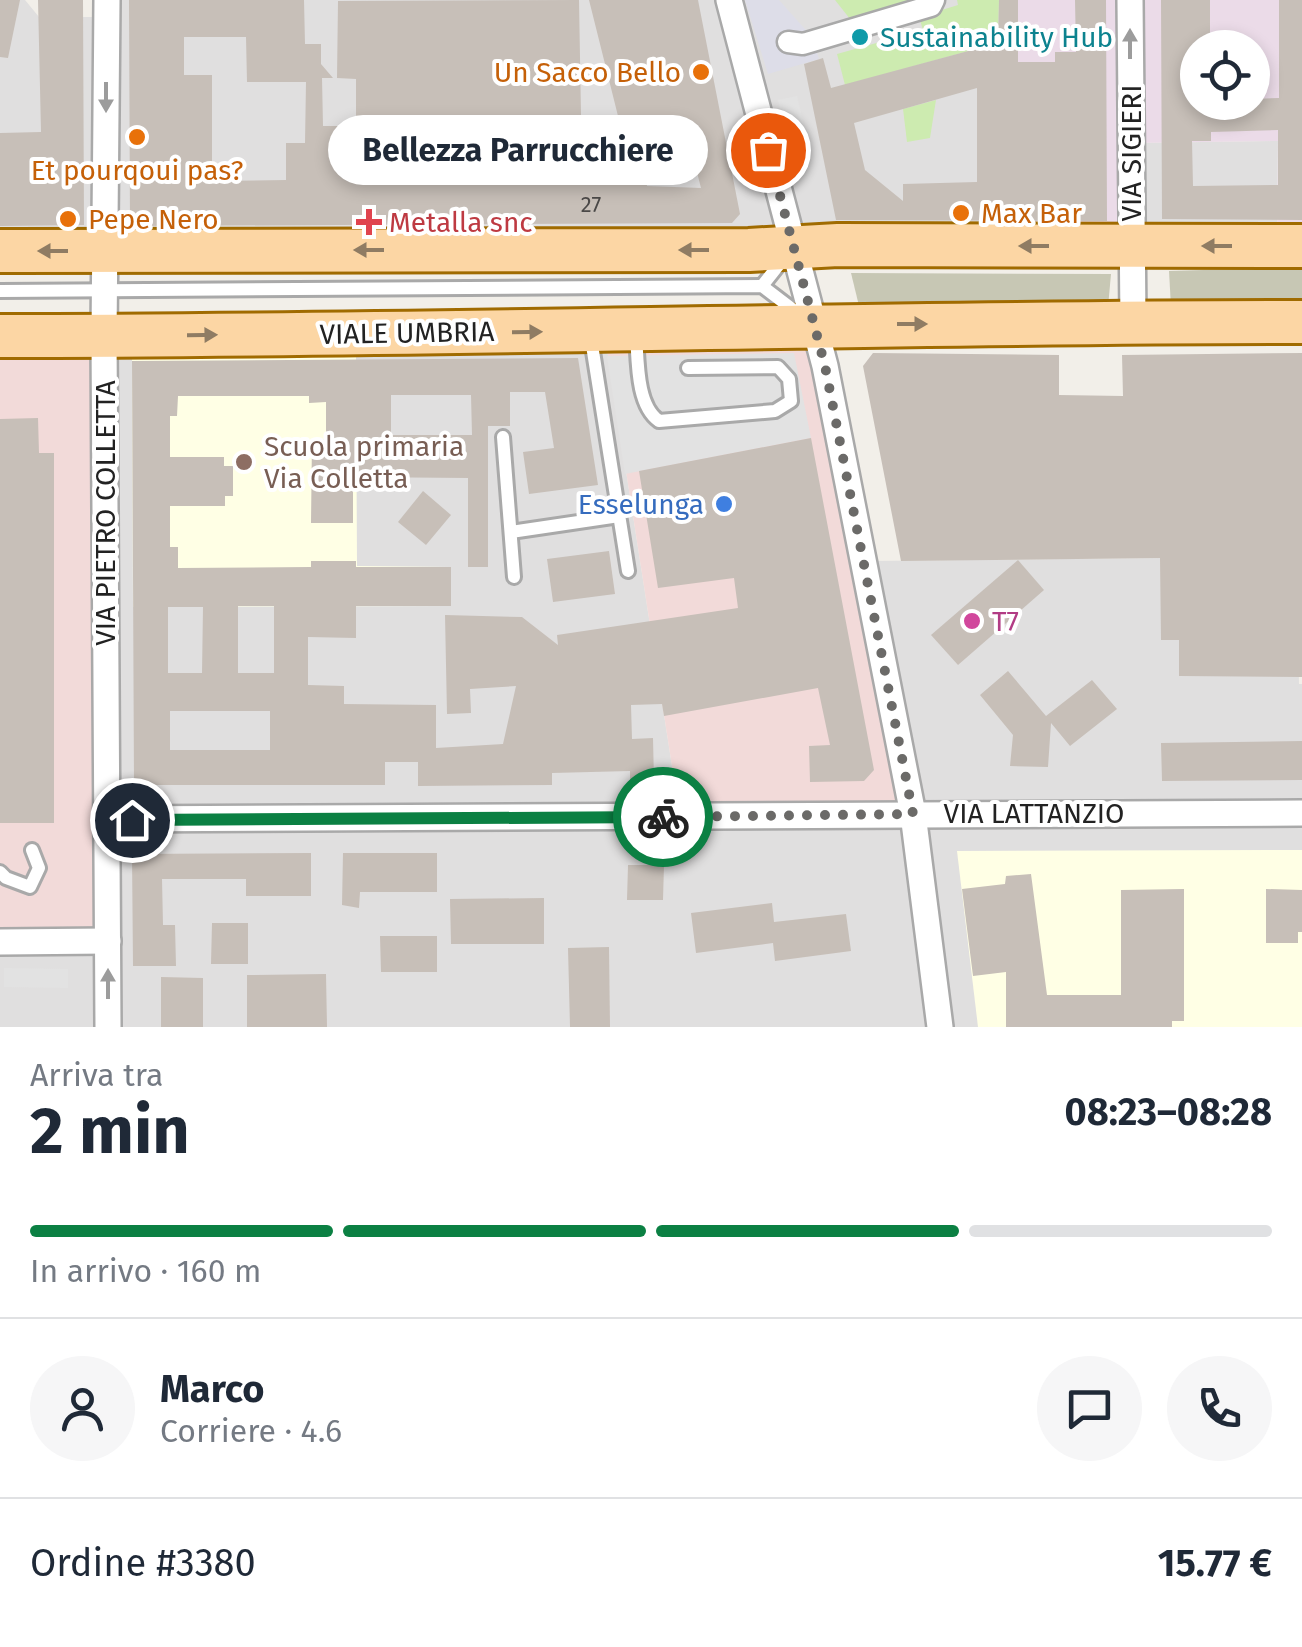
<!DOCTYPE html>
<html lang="it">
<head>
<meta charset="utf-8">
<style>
	body { margin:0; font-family:"Fira Sans",sans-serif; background:#f6f6f7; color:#1f2937; height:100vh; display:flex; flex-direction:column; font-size:38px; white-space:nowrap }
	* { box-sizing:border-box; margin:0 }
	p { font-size:32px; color:#747a83 }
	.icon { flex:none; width:55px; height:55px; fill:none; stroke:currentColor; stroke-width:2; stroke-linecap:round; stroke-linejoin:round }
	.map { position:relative; height:1027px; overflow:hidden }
	.details { display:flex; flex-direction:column; background:#fff; flex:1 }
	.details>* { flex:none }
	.controls { position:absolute; left:1180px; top:30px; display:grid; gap:20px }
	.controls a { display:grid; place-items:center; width:90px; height:90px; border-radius:50%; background:#fff; box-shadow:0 5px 15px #0003; font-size:50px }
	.pin { position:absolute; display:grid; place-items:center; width:85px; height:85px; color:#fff; margin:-42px; border:5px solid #fff; border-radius:50%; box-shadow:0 2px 10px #0007 }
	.courier { position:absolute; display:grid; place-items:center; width:100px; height:100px; margin:-50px; border:8px solid #0b8043; border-radius:50%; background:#fff; color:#222; box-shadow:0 2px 12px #0007 }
	.bubble { position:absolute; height:70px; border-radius:35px; background:#fff; box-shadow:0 5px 15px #0003; font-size:32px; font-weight:700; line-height:70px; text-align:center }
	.overview em { font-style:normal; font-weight:700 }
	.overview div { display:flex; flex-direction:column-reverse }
	.overview { display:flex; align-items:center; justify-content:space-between; height:170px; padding:0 30px }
	h1 { font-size:65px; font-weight:700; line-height:75px }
	.bar { display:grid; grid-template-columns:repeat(4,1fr); gap:15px 10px; align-content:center; height:120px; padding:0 30px }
	.bar i { height:12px; border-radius:8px; background:#e0e1e3 }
	.bar .on { background:#0b8043 }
	.bar p { grid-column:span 4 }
	.line { display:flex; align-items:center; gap:25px; padding:0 30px; border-top:2px solid #e0e1e3 }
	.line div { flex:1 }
	.round { display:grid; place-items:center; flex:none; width:105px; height:105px; border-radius:52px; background:#f6f6f7 }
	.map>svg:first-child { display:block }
	.residential { fill:#e0dfdf }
	.commercial { fill:#f2dad9 }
	.industrial { fill:#ebdbe8; fill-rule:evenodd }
	.education { fill:#ffffe5 }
	.construction { fill:#c7c7b4 }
	.grass { fill:#cdebb0 }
	.parking { fill:#e2e2e2 }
	.plaza { fill:#dddde8 }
	.building { fill:#c7bfb8; fill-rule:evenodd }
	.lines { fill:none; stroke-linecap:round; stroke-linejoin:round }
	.service-casing { stroke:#a9a9a9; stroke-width:18 }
	.pedestrian-casing { stroke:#a9a9a9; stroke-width:25 }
	.minor-casing { stroke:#a9a9a9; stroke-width:30 }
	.primary-casing { stroke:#a06b00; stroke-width:48 }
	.service { stroke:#fff; stroke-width:12 }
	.pedestrian { stroke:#fff; stroke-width:20 }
	.minor { stroke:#fff; stroke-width:25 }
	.primary { stroke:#fcd6a4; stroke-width:42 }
	.oneway { fill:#9c9c9c }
	.oneway2 { fill:#8f7c63 }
	.done { stroke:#6b6a68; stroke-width:10; stroke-dasharray:0 18 }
	.route { stroke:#0b8043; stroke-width:12 }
	.culture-dot { fill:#0f9aa8; stroke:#fff; stroke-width:4 }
	.food-dot { fill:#e8710a; stroke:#fff; stroke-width:4 }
	.health-dot { fill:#e0444e; stroke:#fff; stroke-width:4 }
	.education-dot { fill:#8d6e63; stroke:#fff; stroke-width:4 }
	.shop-dot { fill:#3f7fe0; stroke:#fff; stroke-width:4 }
	.hotel-dot { fill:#d1479c; stroke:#fff; stroke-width:4 }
	.labels { text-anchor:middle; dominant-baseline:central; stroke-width:8; stroke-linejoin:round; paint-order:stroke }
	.number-label { font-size:22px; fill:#4b4948 }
	.culture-label { font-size:28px; fill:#0d838f; stroke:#fff; text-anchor:start }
	.food-label { font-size:28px; fill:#c56008; stroke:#fff; text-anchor:start }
	.street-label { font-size:28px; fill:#222; stroke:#fff }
	.health-label { font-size:28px; fill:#be3a42; stroke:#fff; text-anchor:start }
	.education-label { font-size:28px; fill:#785e54; stroke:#fff; text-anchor:start }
	.shop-label { font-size:28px; fill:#366cbe; stroke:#fff; text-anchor:end }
	.hotel-label { font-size:28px; fill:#b23c85; stroke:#fff; text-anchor:start }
</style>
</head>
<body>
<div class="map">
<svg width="1302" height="1027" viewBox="0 0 1302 1027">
	<rect width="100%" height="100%" fill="#f2efe9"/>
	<g class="residential">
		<polygon points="0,0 25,0 39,17 99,17 101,245 0,246"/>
		<polygon points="111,0 724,0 785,243 112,243"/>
		<polygon points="732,0 999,0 998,244 794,245"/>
		<polygon points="1278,141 1277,245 1132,245 1133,143"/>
		<polygon points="605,336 679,811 113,811 111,342"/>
		<polygon points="1160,558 1298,638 1299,684 1302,684 1302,811 916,810 868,561"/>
		<polygon points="1302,817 1302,1027 943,1027 917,818"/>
		<polygon points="907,822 933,1027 115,1027 114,827"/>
		<polygon points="102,935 101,1027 0,1027 0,936"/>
	</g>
	<g class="commercial">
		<polygon points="813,328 906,807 679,811 605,336"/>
		<polygon points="99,343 102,935 0,936 0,344"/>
	</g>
	<g class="industrial">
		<polygon points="999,0 1128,0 1129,244 998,244"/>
		<path d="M1133,0H1302V245H1277L1278,141L1133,143ZM1198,48H1252V102H1198Z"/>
	</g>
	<g class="education">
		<polygon points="356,356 357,566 451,567 451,606 133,607 132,357"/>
		<polygon points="1302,850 1302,1027 978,1027 957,851"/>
	</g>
	<g class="construction">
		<polygon points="1302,267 1302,304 1171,307 1169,271"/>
		<polygon points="851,273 1111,274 1108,307 860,310"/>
	</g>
	<g class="grass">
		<polygon points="835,0 927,0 854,24"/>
		<polygon points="957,0 999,0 998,43 845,85 837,54 923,30 919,17 958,5"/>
		<polygon points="936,100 930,138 907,142 903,109"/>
	</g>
	<g class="parking">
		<polygon points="797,96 806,135 787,139 778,100"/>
		<polygon points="794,353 811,438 625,474 607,356"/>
		<polygon points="4,968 68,969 68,988 4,987"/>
	</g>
	<polygon class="plaza" points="745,0 779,0 812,37 819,59 768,74"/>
	<g class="building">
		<polygon points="0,0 20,0 8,58 0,57"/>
		<polygon points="38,0 83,0 84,225 0,226 0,133 41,132"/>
		<path d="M129,0H304L305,44H321V64L333,78H322L323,126H356V79L337,78L338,1L579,0L581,115L618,116L589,0H698L740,214L732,223L130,226ZM184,37H246L247,82H306L305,143H286V180L212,181V75H184ZM690,145L701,188L647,186L642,149Z"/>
		<path d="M999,0H1018V62H1055V52H1076L1075,0H1106L1107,221L836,220L804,64L823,58L831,88L998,43ZM977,88V182L903,184V201L865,170L854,123Z"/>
		<path d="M1161,0H1210V48H1198V102H1252V99L1279,98V0H1302V220L1162,219ZM1278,130V185L1193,186L1192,141H1211V132Z"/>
		<polygon points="873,353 1059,355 1059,395 1123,396 1122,355 1302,353 1302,677 1179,676 1179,640 1161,640 1160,558 901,561 863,366"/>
		<path d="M578,358L598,485L529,494L523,452L554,448L545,392H510V426H488V567H468V478L353,477V523H311L312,440L326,439V402L309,403V396H178L177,416H170V457H224V466H233V496H225V506H170V547H178V568L311,567V561H356V567H451V606H356V638L308,637V685L344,686V704L436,705V748L503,744L516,686L470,689L471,713L447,714L445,615L522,617L558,645L557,635L738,608L734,578L658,588L639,471L811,438L874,770L864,781L810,782L809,746L830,745L818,688L664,716L662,704L631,705L632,739L653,738L654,781L630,782V771L552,773V785L418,786V762H385V785H134L132,361ZM391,395H471L472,435H391ZM238,606H274V673H238ZM168,607H203L202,673H168ZM170,711H270V750H170Z"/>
		<polygon points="38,418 39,453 54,453 54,823 0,823 0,419"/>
		<polygon points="423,491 451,515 426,545 398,522"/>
		<polygon points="609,551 615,594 553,602 547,559"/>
		<polygon points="1018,560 1044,590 958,665 931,635"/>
		<polygon points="1008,671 1046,716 1092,680 1117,709 1070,746 1051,723 1048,767 1010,766 1013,735 980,695"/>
		<polygon points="1302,741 1302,780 1162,781 1161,743"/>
		<polygon points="311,853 311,896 246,896 246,879 162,879 163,925 175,925 176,966 133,966 132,854"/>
		<polygon points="343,853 437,853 437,892 360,892 359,908 342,905"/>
		<polygon points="628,865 664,865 663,900 627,900"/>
		<polygon points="1031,874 1047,995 1121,995 1121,890 1184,889 1184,1021 1172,1021 1172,1027 1006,1027 1006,972 973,976 962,889 1005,884 1006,876"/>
		<polygon points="1266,889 1302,890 1302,932 1298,932 1298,943 1266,943"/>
		<polygon points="544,898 544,944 451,944 450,899"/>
		<polygon points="772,903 774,922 846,914 851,951 775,961 773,943 696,953 691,913"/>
		<polygon points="212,923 248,923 248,964 211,964"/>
		<polygon points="380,936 437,936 437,972 381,972"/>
		<polygon points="609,947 610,1027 570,1027 568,948"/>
		<polygon points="326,974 327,1027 247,1027 247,975"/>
		<polygon points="161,977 203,978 203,1027 161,1027"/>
	</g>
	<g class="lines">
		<defs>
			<g id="service">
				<polyline points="762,286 785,257"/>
				<polyline points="0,291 762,286 800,315"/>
				<path d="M636,334C638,360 636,405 659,421L775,411L791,401L789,379L778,367L688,368"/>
				<polyline points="591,339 628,571"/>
				<polyline points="503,437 514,577"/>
				<polyline points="511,532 619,516"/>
				<polyline points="0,872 6,878 30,887 39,868 32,850"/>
			</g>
			<polyline id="pedestrian" points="788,42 803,44 931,6 934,0"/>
			<g id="minor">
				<polyline points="107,0 104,336 108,1027"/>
				<polyline points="729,0 825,366 913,814 940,1027"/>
				<polyline points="1130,0 1133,322"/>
				<polyline points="107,819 1302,813"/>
				<polyline points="0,942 108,941"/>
			</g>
			<g id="primary">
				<polyline points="0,251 749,250 838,245 1302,246"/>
				<path d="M0,336C434,336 868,322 1302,322"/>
			</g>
		</defs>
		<use href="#service" class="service-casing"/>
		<use href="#pedestrian" class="pedestrian-casing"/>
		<use href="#minor" class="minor-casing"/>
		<use href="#primary" class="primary-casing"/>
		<use href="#service" class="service"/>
		<use href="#pedestrian" class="pedestrian"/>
		<use href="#minor" class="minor"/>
		<use href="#primary" class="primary"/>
	</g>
	<defs><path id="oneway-solid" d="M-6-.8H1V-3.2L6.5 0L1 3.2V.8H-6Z" transform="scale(2.5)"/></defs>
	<g class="oneway">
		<use href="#oneway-solid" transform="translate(1130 44) rotate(-90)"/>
		<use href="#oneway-solid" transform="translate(106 97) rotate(90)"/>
		<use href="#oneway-solid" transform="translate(108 984) rotate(-90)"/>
	</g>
	<g class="oneway2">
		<use href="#oneway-solid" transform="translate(1034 246) rotate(-180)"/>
		<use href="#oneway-solid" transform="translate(1217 246) rotate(180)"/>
		<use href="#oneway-solid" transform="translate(369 250) rotate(180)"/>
		<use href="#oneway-solid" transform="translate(694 250) rotate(180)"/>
		<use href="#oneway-solid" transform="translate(53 251) rotate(180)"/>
		<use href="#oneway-solid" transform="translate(912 324)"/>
		<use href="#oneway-solid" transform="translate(527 332) rotate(-1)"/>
		<use href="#oneway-solid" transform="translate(202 335) rotate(-1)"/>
	</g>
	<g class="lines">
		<polyline class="done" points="663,817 913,814 825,366 768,150"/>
		<polyline class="route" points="132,820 663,817"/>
	</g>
	<circle class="culture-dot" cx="860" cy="37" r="10"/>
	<g class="food-dot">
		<circle cx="701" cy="72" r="10"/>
		<circle cx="137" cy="137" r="10"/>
		<circle cx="961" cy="213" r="10"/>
		<circle cx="68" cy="219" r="10"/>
	</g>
	<path class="health-dot" d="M364 207h10v10h10v10h-10v10h-10v-10h-10v-10h10z"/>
	<circle class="education-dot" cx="244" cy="462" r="10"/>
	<circle class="shop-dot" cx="724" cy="504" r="10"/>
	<circle class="hotel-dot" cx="972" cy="621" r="10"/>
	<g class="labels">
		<g class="number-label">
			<text x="591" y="204">27</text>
		</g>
		<g class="culture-label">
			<text x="880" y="37">Sustainability Hub</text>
		</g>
		<g class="food-label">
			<text x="681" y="72" text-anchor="end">Un Sacco Bello</text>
			<text x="137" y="170" text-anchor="middle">Et pourqoui pas?</text>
			<text x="981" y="213">Max Bar</text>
			<text x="88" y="219">Pepe Nero</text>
		</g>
		<g class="street-label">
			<text transform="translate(1131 153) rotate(-90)">VIA SIGIERI</text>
			<text transform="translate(407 333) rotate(-1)">VIALE UMBRIA</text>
			<text transform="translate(105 513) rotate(-90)">VIA PIETRO COLLETTA</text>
			<text x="1034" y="813">VIA LATTANZIO</text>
		</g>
		<g class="health-label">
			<text x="389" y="222">Metalla snc</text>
		</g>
		<g class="education-label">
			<text x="264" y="446">Scuola primaria<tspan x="264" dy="32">Via Colletta</tspan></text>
		</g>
		<g class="shop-label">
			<text x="704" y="504">Esselunga</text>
		</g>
		<g class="hotel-label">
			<text x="992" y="621">T7</text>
		</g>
	</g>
</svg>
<div class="controls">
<a><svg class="icon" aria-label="locate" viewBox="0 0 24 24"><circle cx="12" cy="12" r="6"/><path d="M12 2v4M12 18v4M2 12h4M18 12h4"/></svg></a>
</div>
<div class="pin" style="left:768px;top:150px;background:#ea580c"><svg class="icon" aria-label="bag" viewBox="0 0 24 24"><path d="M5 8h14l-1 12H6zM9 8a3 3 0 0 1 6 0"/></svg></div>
<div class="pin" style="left:132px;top:820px;background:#1f2937"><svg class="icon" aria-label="home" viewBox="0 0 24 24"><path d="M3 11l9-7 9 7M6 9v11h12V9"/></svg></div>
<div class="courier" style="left:663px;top:817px"><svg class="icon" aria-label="bike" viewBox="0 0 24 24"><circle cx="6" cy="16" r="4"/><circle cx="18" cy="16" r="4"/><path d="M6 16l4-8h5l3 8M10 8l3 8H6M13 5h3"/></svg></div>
<div class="bubble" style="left:328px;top:115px;width:380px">Bellezza Parrucchiere</div>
</div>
<section class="details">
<div class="overview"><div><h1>2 min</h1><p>Arriva tra</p></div><em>08:23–08:28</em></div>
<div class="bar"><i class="on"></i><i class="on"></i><i class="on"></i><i></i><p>In arrivo · 160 m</p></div>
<div class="line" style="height:180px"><a class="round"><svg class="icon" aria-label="person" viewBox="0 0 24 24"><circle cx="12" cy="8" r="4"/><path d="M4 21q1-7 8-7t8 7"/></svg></a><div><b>Marco</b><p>Corriere · 4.6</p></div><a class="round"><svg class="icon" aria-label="chat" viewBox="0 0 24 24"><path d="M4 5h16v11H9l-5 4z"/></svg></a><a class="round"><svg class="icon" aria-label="phone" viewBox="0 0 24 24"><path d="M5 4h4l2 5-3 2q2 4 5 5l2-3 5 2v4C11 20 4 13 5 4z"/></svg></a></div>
<div class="line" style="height:130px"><div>Ordine #3380</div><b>15.77 €</b></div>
</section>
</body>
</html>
